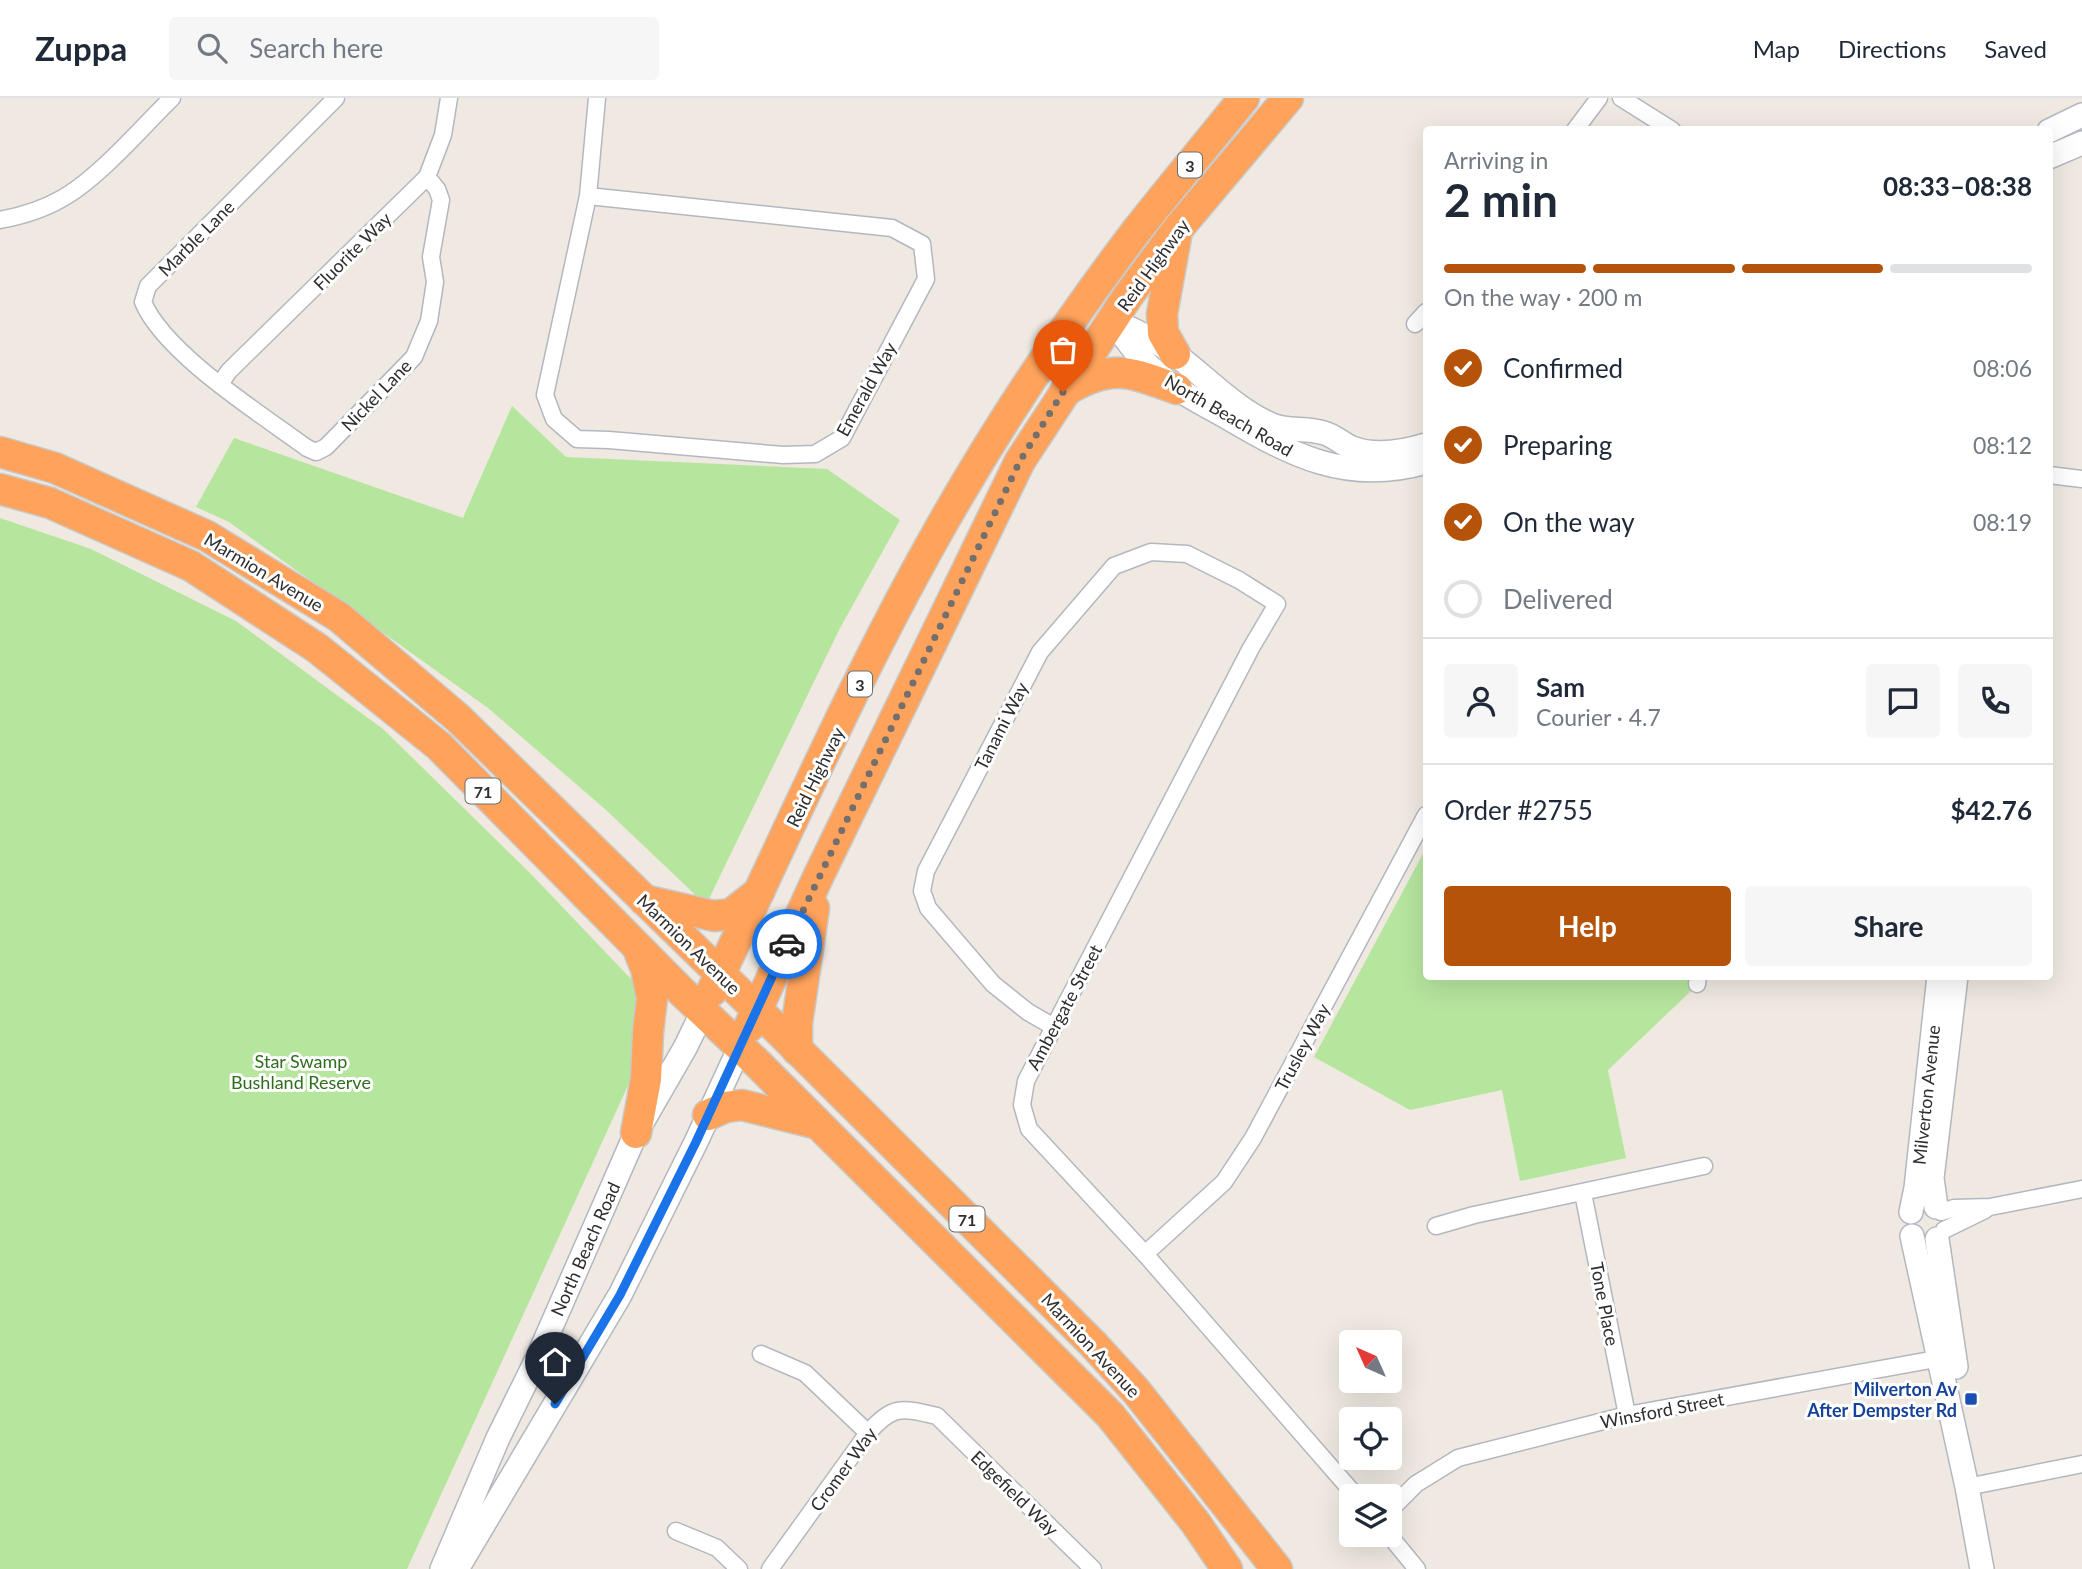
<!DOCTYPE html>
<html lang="en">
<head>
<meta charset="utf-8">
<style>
	body { margin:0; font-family:Lato,sans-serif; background:#f6f6f7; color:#1f2937; height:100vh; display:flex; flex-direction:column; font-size:26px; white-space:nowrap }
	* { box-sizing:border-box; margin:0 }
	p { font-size:23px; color:#747a83 }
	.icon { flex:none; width:38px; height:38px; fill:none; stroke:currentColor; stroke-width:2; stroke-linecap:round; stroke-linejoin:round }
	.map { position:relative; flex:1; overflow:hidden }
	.sheet { position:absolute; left:1423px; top:28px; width:630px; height:854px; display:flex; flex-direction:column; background:#fff; border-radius:7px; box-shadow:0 7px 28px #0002 }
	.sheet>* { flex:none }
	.needle { width:46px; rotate:315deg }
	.controls { position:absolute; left:1339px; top:1232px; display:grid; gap:14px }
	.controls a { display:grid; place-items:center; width:63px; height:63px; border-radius:7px; background:#fff; box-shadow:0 7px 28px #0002; font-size:35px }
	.pin { position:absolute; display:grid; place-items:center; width:60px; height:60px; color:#fff; margin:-72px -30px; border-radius:50% 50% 50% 0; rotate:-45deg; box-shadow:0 0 7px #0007 }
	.pin .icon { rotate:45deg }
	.courier { position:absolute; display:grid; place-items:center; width:70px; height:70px; margin:-35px; border:5px solid #1a73e8; border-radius:50%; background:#fff; color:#222; box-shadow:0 2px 9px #0007 }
	.headline em { font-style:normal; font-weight:700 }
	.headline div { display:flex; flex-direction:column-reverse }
	.headline { display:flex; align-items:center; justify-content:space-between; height:119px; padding:0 21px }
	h1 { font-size:46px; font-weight:700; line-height:52px }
	.bar { display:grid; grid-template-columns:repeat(4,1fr); gap:10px 7px; align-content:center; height:84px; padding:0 21px }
	.bar i { height:9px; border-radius:5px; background:#e0e1e3 }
	.bar .selected { background:#b45309 }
	.bar p { grid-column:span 4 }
	.line { display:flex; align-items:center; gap:18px; padding:0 21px; border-top:2px solid #e0e1e3 }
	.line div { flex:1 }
	.round { display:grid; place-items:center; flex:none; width:74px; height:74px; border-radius:7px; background:#f6f6f7 }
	ol { padding:0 21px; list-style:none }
	li { display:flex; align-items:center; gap:21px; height:77px }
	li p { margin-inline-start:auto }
	li .icon { padding:7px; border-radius:50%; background:#b45309; color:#fff; stroke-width:4 }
	li:last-child { color:#747a83 }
	li i { width:38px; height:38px; border:4px solid #e0e1e3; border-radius:50% }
	.button { display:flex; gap:14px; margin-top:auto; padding:14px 21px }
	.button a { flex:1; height:80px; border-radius:7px; background:#b45309; color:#fff; font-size:28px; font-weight:700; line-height:80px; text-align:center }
	.button a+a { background:#f6f6f7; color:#1f2937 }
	header { display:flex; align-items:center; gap:42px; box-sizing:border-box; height:98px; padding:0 35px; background:#fff; border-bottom:2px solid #e0e1e3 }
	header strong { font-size:33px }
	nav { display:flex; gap:38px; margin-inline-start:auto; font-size:24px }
	.search { width:490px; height:63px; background:#f6f6f7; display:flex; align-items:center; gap:18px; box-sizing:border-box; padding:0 24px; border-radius:7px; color:#747a83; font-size:26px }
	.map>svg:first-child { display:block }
	.green { fill:#b6e59e }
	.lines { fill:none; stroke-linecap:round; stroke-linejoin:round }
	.street-casing { stroke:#b4b7c1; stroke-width:19 }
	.secondary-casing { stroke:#b4b7c1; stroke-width:26 }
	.highway-casing { stroke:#c9c9c9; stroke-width:33 }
	.street { stroke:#fff; stroke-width:16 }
	.secondary { stroke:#fff; stroke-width:23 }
	.highway { stroke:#ffa35c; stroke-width:30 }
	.done { stroke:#726f6d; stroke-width:7; stroke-dasharray:0 12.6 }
	.route { stroke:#1a73e8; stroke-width:9 }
	.transit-dot { fill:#1a4fb4; stroke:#fff; stroke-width:2.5 }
	.labels { text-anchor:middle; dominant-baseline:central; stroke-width:6; stroke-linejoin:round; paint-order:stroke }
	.shield { fill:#fff; stroke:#6d6d6d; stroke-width:2 }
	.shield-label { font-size:16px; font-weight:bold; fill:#2e2e2e }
	.street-label { font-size:18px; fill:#2e2e2e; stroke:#fff }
	.park-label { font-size:18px; fill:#2c6e1b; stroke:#fff }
	.transit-label { font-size:18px; font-weight:bold; fill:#164399; stroke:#fff; text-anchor:end }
</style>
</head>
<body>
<header>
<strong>Zuppa</strong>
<div class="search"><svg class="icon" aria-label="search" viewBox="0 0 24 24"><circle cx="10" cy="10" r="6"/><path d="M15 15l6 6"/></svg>Search here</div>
<nav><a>Map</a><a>Directions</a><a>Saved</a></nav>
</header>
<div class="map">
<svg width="2082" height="1471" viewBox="0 0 2082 1471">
	<rect width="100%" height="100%" fill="#efe9e1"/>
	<g class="green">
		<polygon points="512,308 566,359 827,371 900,422 839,532 706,807 605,711 488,610 229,424 196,409 234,340 463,420"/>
		<polygon points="0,420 91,451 236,523 383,631 530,775 632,882 641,916 636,970 407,1471 0,1471"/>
		<polygon points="1426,750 1426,878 1693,879 1691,893 1608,972 1626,1060 1520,1083 1502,992 1410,1012 1314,959"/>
	</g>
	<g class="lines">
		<defs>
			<g id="street">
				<path d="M336,0L148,188L143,204C165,256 261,316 307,350L316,354L326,349L414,259L429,223L435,184L431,159L441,102L437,91L427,79"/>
				<polyline points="1621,0 1672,32"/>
				<polyline points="1575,32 1599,0"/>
				<polyline points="588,98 892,130 922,146 926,181 842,340 815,356 783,357 609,342 577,341 554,321 545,297 588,98 597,0"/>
				<path d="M0,122C21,118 42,112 61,101C98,81 141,30 172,0"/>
				<polyline points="1415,226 1426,214"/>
				<polyline points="220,286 229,273 427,79 443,37 449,0"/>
				<polyline points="2049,377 2082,381"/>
				<polyline points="1697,886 1698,878"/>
				<polyline points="1054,929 1028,914 993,886 928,810 922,793 926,773 1040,554 1114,468 1151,454 1187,456 1239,482 1277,506 1251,550 1054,929 1026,983 1022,1007 1029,1031 1145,1156 1356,1398"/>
				<polyline points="1583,1095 1627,1317"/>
				<polyline points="1941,1114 1954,1110 1990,1109 2082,1091"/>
				<polyline points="1436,1128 1474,1117 1704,1068"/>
				<polyline points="1944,1132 1985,1112"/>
				<polyline points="1145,1156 1224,1084 1253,1040 1426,717"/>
				<polyline points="761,1256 805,1275 868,1335"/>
				<polyline points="1967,1389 2082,1366"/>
				<polyline points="1390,1412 1416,1386 1458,1360 1627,1317 1947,1259"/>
				<polyline points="676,1433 717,1450 739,1471"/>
				<polyline points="1389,1437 1417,1471"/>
				<path d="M770,1471L868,1335C893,1306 903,1310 937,1318L1093,1471"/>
			</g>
			<g id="secondary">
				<polyline points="2049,33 2082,17"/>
				<polyline points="2049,59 2082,45"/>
				<path d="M1112,223C1122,235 1131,249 1142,261C1165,286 1195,302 1225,318C1291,357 1347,387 1426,364"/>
				<path d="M1115,224C1137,233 1157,243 1176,257C1207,280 1236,312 1272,327C1288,334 1307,329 1324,335C1335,338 1342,346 1352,350C1376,359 1403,354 1426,347"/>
				<polyline points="1936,1109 1932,1080 1956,878"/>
				<polyline points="1911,1114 1916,1090 1939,878"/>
				<polyline points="1912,1138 1967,1389 1982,1471"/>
				<polyline points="1937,1141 1956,1269"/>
				<polyline points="442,1471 498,1340 537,1261 636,1035 685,950 703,913"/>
				<polyline points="457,1471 620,1197 696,1044 740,949"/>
			</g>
			<g id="highway">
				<polyline points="1175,256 1163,235 1162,216 1176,139"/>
				<path d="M1067,292C1113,265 1129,274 1177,291"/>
				<polyline points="0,354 55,370 207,438 339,519 458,620 782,936 1093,1246 1136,1293 1277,1471"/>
				<polyline points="0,391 50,405 191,468 317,550 439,648 681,893 757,965 1110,1317 1195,1424 1227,1471"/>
				<polyline points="644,802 714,818 731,816 759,794"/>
				<path d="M712,893C785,741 853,584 936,437C995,332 1062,231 1134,136C1170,90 1208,45 1244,0"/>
				<polyline points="749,929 819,777 1020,363 1128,198 1177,132 1288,0"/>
				<polyline points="797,952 797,925 814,810"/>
				<polyline points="708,1017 726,1009 742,1007 818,1026"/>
				<polyline points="636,1035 646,981 648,934 652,900 646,871 639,853"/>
			</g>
		</defs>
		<use href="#street" class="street-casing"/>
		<use href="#secondary" class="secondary-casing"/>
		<use href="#highway" class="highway-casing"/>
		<use href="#street" class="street"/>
		<use href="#secondary" class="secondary"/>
		<use href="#highway" class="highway"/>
	</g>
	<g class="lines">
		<polyline class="done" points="787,846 1020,363 1063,294"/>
		<polyline class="route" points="555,1306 620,1197 696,1044 787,846"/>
	</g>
	<rect class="transit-dot" x="1964" y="1294" width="14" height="14" rx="3.5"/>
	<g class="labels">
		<g class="shield">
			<rect x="1178" y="54.5" width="24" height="25" rx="5"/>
			<rect x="848" y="573.5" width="24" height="25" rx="5"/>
			<rect x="465.5" y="680.5" width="35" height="25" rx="5"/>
			<rect x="949.5" y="1108.5" width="35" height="25" rx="5"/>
		</g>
		<g class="shield-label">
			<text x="1190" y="67">3</text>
			<text x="860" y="586">3</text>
			<text x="483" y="693">71</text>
			<text x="967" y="1121">71</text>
		</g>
		<g class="street-label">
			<text transform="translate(196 140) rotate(-45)">Marble Lane</text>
			<text transform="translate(352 153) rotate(-45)">Fluorite Way</text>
			<text transform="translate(1153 167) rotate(-54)">Reid Highway</text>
			<text transform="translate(866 291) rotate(-61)">Emerald Way</text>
			<text transform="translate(376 297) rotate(-46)">Nickel Lane</text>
			<text transform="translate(1229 317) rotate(30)">North Beach Road</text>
			<text transform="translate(264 474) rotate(31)">Marmion Avenue</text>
			<text transform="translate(1001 628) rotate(-63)">Tanami Way</text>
			<text transform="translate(815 679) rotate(-64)">Reid Highway</text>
			<text transform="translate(689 846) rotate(44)">Marmion Avenue</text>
			<text transform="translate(1064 909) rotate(-62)">Ambergate Street</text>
			<text transform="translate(1302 949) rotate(-62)">Trusley Way</text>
			<text transform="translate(1926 997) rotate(-84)">Milverton Avenue</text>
			<text transform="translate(585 1151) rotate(-66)">North Beach Road</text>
			<text transform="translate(1605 1206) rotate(79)">Tone Place</text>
			<text transform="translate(1091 1247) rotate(47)">Marmion Avenue</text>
			<text transform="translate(1662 1312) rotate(-11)">Winsford Street</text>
			<text transform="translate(843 1371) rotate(-54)">Cromer Way</text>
			<text transform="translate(1015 1395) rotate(44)">Edgefield Way</text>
		</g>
		<g class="park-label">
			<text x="301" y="963">Star Swamp<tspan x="301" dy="21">Bushland Reserve</tspan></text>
		</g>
		<g class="transit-label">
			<text x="1957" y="1291">Milverton Av<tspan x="1957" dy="21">After Dempster Rd</tspan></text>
		</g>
	</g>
</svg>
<div class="controls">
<a><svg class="needle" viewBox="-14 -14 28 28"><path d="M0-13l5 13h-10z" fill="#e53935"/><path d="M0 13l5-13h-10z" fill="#747a83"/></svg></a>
<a><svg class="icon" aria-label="locate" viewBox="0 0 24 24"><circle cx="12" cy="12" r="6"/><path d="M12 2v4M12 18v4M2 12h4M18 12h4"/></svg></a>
<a><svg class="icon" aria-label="layers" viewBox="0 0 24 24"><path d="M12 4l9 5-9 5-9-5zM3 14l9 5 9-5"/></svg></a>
</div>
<div class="pin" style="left:1063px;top:294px;background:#ea580c"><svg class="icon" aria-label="bag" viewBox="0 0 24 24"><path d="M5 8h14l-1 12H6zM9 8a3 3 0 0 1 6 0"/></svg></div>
<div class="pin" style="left:555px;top:1306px;background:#1f2937"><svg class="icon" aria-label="home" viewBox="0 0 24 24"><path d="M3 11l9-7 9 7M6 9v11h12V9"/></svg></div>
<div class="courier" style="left:787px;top:846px"><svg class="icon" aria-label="car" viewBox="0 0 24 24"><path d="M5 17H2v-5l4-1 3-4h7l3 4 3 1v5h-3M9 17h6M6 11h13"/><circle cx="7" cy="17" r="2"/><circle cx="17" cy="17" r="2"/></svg></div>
<section class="sheet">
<div class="headline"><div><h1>2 min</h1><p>Arriving in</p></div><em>08:33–08:38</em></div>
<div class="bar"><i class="selected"></i><i class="selected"></i><i class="selected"></i><i></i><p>On the way · 200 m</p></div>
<ol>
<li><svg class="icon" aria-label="check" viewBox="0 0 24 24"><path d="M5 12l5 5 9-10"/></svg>Confirmed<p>08:06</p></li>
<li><svg class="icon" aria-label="check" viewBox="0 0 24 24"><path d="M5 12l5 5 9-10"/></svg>Preparing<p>08:12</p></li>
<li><svg class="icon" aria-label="check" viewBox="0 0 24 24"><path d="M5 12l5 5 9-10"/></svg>On the way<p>08:19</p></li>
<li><i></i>Delivered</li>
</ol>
<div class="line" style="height:126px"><a class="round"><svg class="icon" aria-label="person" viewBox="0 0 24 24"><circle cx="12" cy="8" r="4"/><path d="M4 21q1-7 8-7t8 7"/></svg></a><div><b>Sam</b><p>Courier · 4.7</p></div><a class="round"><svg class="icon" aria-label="chat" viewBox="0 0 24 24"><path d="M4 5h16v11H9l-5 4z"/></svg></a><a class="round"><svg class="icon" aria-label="phone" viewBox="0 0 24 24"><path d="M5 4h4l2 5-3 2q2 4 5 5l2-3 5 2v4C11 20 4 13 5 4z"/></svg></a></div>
<div class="line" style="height:91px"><div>Order #2755</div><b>$42.76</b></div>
<div class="button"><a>Help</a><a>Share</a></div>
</section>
</div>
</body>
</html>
